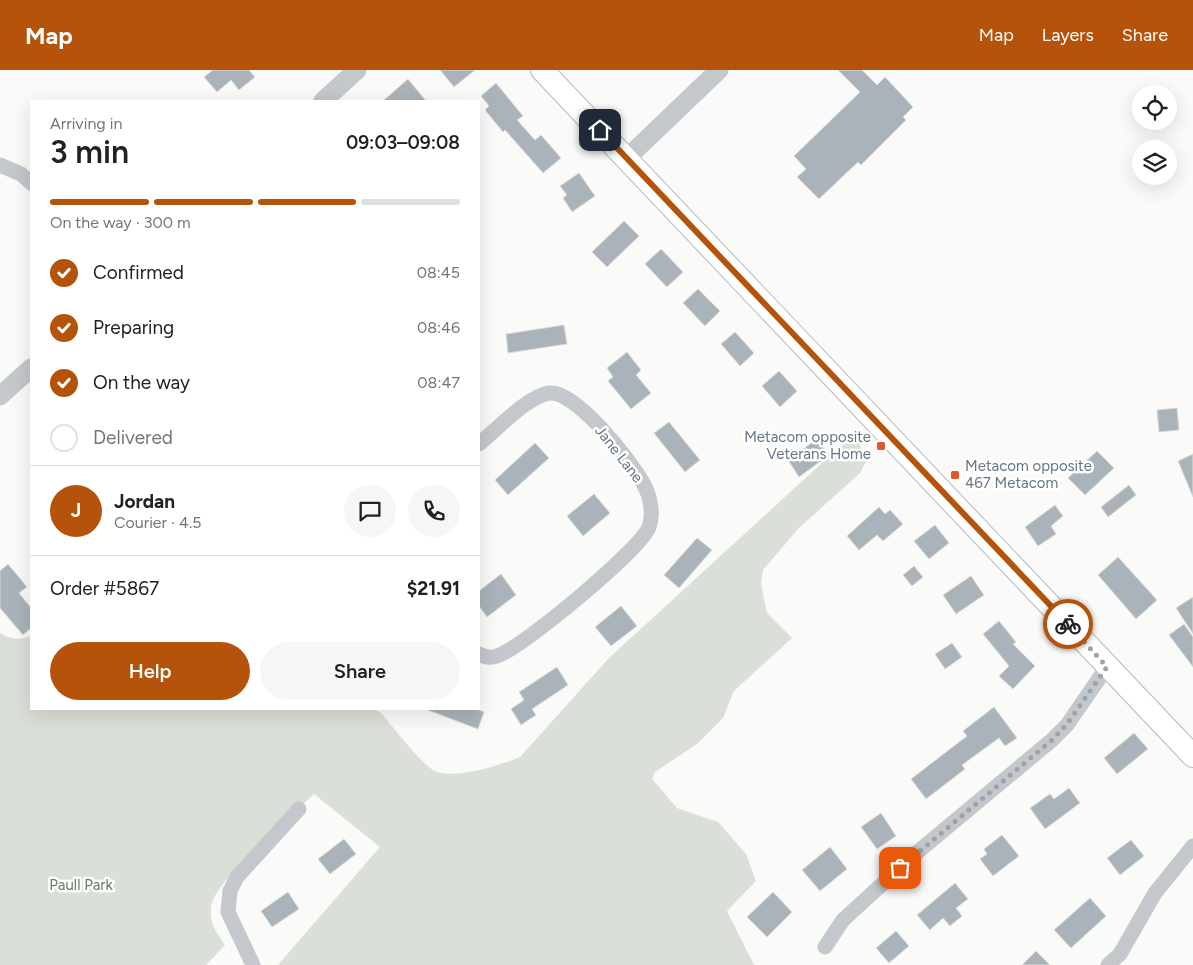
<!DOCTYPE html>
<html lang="en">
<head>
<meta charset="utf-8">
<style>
	body { margin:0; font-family:Figtree,sans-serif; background:#f6f6f6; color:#202124; height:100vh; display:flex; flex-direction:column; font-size:19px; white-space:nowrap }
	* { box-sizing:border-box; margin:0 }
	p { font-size:16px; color:#757577 }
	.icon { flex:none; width:28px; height:28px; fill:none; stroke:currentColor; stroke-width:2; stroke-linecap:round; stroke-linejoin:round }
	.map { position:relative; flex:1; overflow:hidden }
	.drawer { position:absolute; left:30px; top:30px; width:450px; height:610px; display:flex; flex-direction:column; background:#fff; border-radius:0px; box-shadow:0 5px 20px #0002 }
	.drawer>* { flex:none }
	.fabs { position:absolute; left:1132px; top:15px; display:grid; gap:10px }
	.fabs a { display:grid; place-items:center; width:45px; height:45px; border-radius:50%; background:#fff; box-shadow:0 5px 20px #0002; font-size:25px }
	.pin { position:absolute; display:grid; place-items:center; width:42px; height:42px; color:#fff; margin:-21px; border-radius:10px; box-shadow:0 2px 8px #0006 }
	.courier { position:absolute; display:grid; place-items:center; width:50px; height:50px; margin:-25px; border:4px solid #b45309; border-radius:50%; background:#fff; color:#222; box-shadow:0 1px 6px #0007 }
	.headline em { font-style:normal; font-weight:600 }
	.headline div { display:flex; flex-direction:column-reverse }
	.headline { display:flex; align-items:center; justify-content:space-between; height:85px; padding:0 20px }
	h1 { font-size:32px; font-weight:600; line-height:38px }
	.bar { display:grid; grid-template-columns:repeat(4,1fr); gap:8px 5px; align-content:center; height:60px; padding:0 20px }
	.bar i { height:6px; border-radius:4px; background:#e0e0e0 }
	.bar .current { background:#b45309 }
	.bar p { grid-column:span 4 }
	.line { display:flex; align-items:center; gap:12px; padding:0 20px; border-top:1px solid #e0e0e0 }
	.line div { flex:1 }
	.round { display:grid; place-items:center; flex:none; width:52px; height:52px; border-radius:26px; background:#f6f6f6 }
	ol { padding:0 20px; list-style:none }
	li { display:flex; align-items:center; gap:15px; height:55px }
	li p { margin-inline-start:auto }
	li .icon { padding:5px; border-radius:50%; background:#b45309; color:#fff; stroke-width:4 }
	li:last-child { color:#757577 }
	li i { width:28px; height:28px; border:2px solid #e0e0e0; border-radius:50% }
	.button { display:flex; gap:10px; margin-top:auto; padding:10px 20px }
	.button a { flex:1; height:58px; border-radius:30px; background:#b45309; color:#fff; font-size:20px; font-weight:600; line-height:58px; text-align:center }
	.button a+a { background:#f6f6f6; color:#202124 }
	header { display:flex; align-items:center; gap:30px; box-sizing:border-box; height:70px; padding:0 25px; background:#b45309; color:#fff }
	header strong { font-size:24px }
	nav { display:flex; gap:28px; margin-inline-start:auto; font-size:18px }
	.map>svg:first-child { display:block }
	.green { fill:#dadfd7 }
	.building { fill:#aab3b9; stroke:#dcdcda }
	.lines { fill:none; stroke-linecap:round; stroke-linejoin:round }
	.primary-casing { stroke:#b5babe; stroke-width:24 }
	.minor { stroke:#c3c8cc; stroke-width:15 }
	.tertiary { stroke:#c3c8cc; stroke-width:19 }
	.primary { stroke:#fff; stroke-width:22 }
	.done { stroke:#99a4ac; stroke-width:5; stroke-dasharray:0 9 }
	.route { stroke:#b45309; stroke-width:6 }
	.poi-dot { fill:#e4572e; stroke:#fff; stroke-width:2 }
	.labels { text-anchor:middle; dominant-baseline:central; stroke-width:5; stroke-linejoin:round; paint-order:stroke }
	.poi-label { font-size:15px; fill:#657683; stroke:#fff; text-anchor:end }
	.street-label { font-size:15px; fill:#657683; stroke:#fff }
	.park-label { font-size:15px; fill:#687a64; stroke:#fff }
</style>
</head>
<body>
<header>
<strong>Map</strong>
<nav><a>Map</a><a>Layers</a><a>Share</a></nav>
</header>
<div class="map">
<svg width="1193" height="895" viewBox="0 0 1193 895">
	<rect width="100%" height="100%" fill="#fafaf8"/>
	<path class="green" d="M856,365L866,391L860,403L799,458L763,500L761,514L767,543L792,568L734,621L723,648L697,674L655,702L652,709L677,738L718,752L746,784L756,811L727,841L754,895H278L380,777L314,724C294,743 212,813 211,837C209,853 216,862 225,875L206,895H0V563C11,570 19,570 31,566V639H374L381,643C393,657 419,691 433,700C450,711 502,695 520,687L609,588L834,382Z"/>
	<g class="building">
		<polygon points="213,0 249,0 255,7 239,20 231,10 217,22 204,7"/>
		<polygon points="440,0 475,0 454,17"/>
		<polygon points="838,0 862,0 877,15 885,7 913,37 903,47 906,50 861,95 858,92 819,129 797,107 806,99 794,86 860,22"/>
		<polygon points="408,9 426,31 383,31"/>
		<polygon points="496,13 523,46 517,50 535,70 541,65 561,88 543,103 505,60 503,62 485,40 489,36 481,26"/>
		<polygon points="579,103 595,126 572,142 563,128 567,125 560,116"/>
		<polygon points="624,151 639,166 607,197 592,182"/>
		<polygon points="661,179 683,202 667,217 645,194"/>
		<polygon points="698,219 720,241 705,256 683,233"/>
		<polygon points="564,255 567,274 508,283 506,264"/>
		<polygon points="735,262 754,283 740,296 721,274"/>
		<polygon points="627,282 641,300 636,305 651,323 631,339 608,311 613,307 607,298"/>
		<polygon points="779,301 797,321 780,337 762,316"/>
		<polygon points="1177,338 1179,360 1159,362 1157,340"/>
		<polygon points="669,352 700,390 685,402 654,363"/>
		<polygon points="817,369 829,385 799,407 788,390"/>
		<polygon points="535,373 549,388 508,425 495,410"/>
		<polygon points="1097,381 1114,398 1085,425 1068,408"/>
		<polygon points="1193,384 1193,427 1178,391"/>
		<polygon points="1129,415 1136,425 1108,447 1101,437"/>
		<polygon points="594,424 610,443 583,466 567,446"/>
		<polygon points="1055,435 1063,446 1051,456 1056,464 1038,476 1025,457"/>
		<polygon points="879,437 885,444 890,440 903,454 883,471 877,465 859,480 847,466"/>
		<polygon points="935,455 949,473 929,489 914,471"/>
		<polygon points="697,468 712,480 679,518 664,505"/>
		<polygon points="1118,487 1157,530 1136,549 1098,505"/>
		<polygon points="8,494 27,517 19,523 31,538 31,558 23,565 0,538 0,501"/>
		<polygon points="914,496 923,507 912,516 903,505"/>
		<polygon points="501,504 516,525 487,547 479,536 479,521"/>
		<polygon points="971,506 984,525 956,544 943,525"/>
		<polygon points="1193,527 1193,564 1176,538"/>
		<polygon points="621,536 637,556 611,576 595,557"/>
		<polygon points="999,551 1016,572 1013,574 1035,596 1013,619 999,606 1009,596 983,564"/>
		<polygon points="1184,554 1193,567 1193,597 1169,565"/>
		<polygon points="952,573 962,587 945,599 935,584"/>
		<polygon points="557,597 568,615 532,639 536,645 521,655 511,639 524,630 519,622"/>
		<polygon points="994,637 1017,668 1005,676 999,668 962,695 965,699 926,729 911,709 967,666 963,661"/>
		<polygon points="425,639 477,639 484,642 478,659"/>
		<polygon points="1134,663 1148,679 1117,704 1104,688"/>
		<polygon points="1069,718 1080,733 1045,759 1030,738 1050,724 1054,729"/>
		<polygon points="881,743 896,766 877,779 861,757"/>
		<polygon points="1002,765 1019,786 993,806 980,789 987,784 984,779"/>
		<polygon points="344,769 356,784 330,804 318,789"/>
		<polygon points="1131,770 1144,786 1120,805 1107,788"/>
		<polygon points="830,777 847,799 820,821 802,800"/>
		<polygon points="955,813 968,829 956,838 962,846 950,856 943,848 930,860 917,845"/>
		<polygon points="288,822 299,839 272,857 261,841"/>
		<polygon points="773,822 792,842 767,867 747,847"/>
		<polygon points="1090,828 1106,846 1071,878 1054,860"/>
		<polygon points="896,861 909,876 889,893 876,878"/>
		<polygon points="1036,881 1050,895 1022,895"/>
	</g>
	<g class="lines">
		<defs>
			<polyline id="primary" points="542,0 1193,686"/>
		</defs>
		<use href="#primary" class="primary-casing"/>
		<g class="minor">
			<polyline points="0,95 21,104 31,113"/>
			<path d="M479,374C496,360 528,326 549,323C576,320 630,390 643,413C650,425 654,443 649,457C641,479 521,579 497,586C491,588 484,587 479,584"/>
			<polyline points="825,877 843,850 914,785 1052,670 1067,655 1107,597"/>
			<polyline points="253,895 228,842 230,821 237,807 299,739"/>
			<polyline points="1108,895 1120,884 1155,823 1193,776"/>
		</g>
		<g class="tertiary">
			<polyline points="323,31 357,0"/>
			<polyline points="626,89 719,0"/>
			<polyline points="0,326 31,298"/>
		</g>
		<use href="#primary" class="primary"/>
	</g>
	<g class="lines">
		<polyline class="done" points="900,798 1052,670 1067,654 1107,597 1068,554"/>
		<polyline class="route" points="600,60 1068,554"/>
	</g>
	<g class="poi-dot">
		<rect x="876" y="371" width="10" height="10" rx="2.5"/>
		<rect x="950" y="400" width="10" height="10" rx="2.5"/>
	</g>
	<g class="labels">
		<g class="poi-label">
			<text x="871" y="367">Metacom opposite<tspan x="871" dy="17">Veterans Home</tspan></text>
			<text x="965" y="396" text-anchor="start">Metacom opposite<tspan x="965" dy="17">467 Metacom</tspan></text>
		</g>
		<g class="street-label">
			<text transform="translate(619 384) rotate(52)">Jane Lane</text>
		</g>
		<g class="park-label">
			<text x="81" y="815">Paull Park</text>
		</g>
	</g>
</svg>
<div class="fabs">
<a><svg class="icon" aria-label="locate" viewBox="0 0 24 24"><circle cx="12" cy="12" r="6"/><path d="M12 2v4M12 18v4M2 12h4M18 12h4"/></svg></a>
<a><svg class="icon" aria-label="layers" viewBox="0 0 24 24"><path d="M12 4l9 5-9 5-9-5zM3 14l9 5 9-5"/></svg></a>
</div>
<div class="pin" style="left:900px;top:798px;background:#ea580c"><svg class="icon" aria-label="bag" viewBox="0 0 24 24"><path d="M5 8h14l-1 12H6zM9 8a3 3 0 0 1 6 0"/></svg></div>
<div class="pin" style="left:600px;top:60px;background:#1f2937"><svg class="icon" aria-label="home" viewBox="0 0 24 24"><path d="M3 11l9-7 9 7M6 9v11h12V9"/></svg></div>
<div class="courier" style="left:1068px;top:554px"><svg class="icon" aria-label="bike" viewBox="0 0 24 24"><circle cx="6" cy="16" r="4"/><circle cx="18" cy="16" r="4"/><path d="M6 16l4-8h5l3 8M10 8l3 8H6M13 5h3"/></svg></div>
<section class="drawer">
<div class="headline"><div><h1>3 min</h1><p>Arriving in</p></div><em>09:03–09:08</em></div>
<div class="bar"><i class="current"></i><i class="current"></i><i class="current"></i><i></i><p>On the way · 300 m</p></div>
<ol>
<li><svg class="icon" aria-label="check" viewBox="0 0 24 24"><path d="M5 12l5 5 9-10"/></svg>Confirmed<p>08:45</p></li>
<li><svg class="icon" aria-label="check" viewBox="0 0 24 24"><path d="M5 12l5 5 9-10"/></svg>Preparing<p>08:46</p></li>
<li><svg class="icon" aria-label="check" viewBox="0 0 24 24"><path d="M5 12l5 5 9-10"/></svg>On the way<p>08:47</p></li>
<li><i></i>Delivered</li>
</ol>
<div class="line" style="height:90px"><b class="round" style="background:#b45309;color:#fff">J</b><div><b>Jordan</b><p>Courier · 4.5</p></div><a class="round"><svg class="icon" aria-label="chat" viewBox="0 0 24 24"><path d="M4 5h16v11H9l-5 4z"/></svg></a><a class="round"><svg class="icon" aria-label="phone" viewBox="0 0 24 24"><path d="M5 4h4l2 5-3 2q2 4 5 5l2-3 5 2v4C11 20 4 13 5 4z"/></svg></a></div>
<div class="line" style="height:65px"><div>Order #5867</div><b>$21.91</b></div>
<div class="button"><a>Help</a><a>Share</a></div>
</section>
</div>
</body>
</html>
